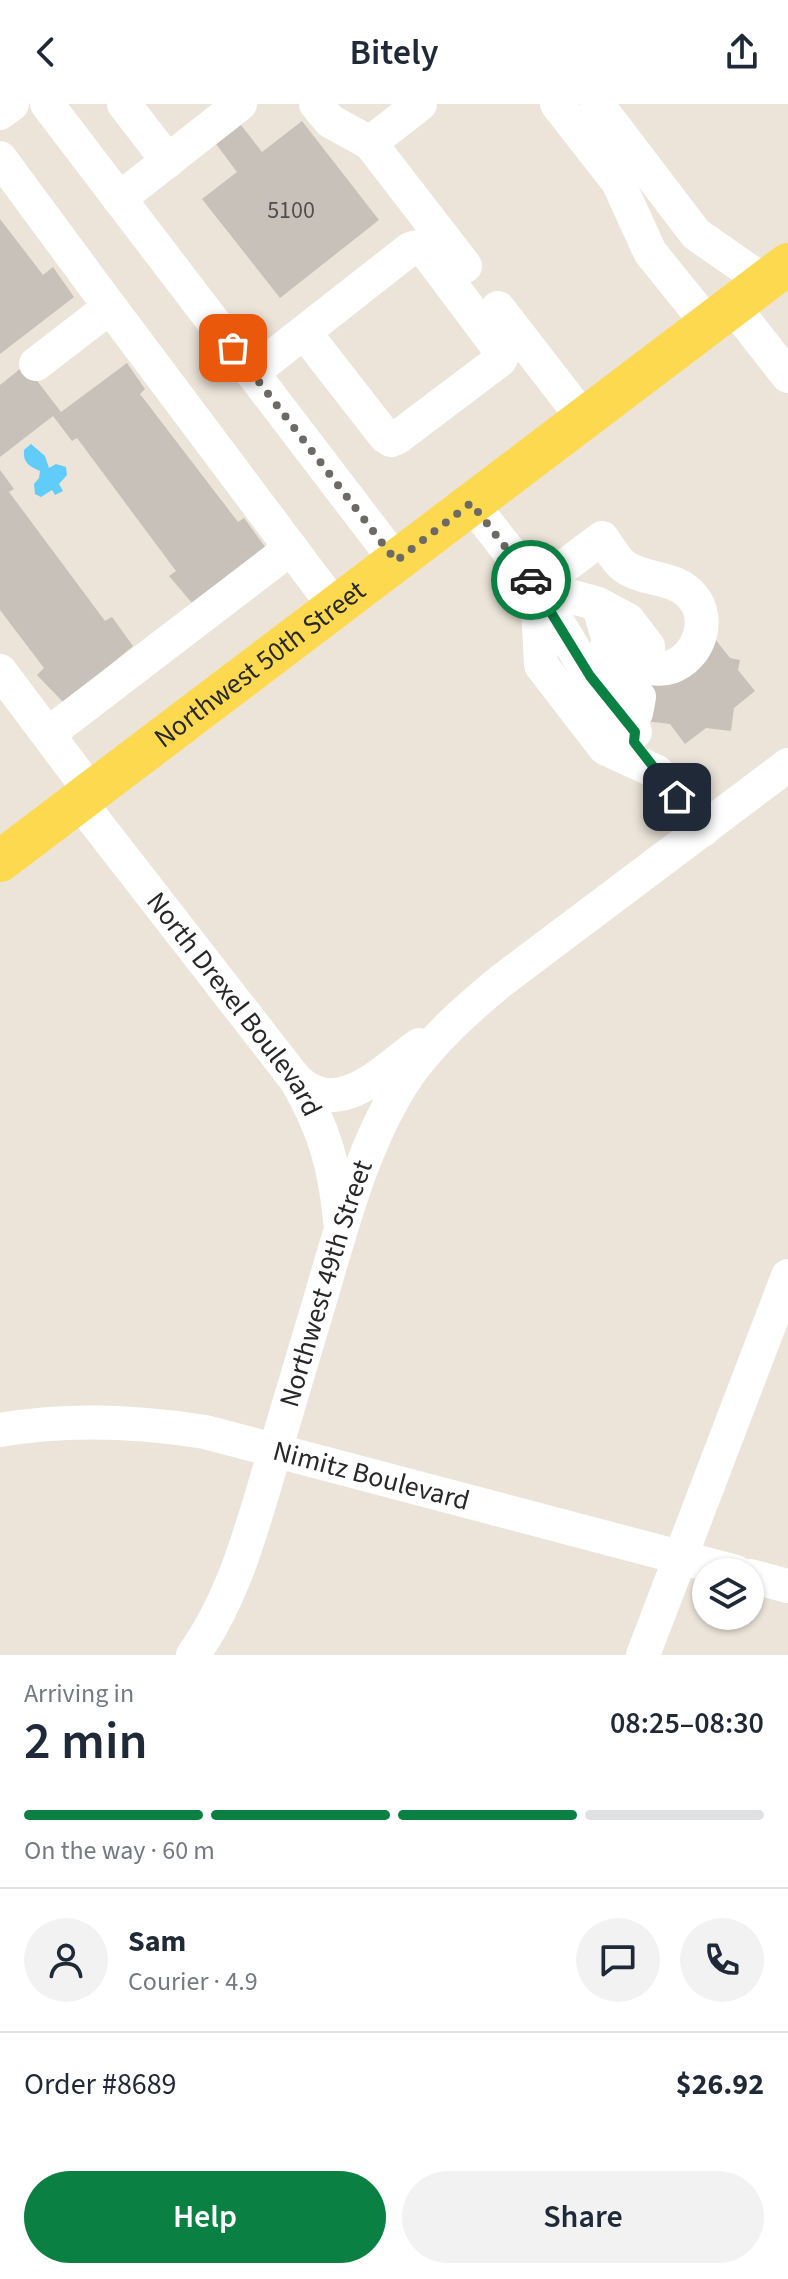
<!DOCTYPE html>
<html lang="en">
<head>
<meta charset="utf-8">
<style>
	body { margin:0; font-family:"Source Sans 3",sans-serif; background:#f2f2f3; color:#1f2937; height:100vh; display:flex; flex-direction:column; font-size:30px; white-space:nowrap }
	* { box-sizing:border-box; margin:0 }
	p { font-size:26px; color:#747a83 }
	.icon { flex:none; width:44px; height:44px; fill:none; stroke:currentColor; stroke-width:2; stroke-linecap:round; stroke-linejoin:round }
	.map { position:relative; height:1551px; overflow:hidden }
	.side { display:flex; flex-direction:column; background:#fff; flex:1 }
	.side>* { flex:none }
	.tools { position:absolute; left:692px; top:1454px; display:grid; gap:16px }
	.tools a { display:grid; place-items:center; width:72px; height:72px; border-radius:50%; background:#fff; box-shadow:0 2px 6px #0004; font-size:40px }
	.pin { position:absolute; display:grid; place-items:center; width:68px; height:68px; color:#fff; margin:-34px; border-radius:16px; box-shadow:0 4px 12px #0006 }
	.courier { position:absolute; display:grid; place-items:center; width:80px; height:80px; margin:-40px; border:6px solid #0b8043; border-radius:50%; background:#fff; color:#222; box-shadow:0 2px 10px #0007 }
	.head em { font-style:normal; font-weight:600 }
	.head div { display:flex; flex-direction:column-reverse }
	.head { display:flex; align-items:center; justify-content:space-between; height:136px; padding:0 24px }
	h1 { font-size:52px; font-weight:600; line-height:60px }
	.bar { display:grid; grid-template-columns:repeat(4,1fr); gap:12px 8px; align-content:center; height:96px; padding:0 24px }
	.bar i { height:10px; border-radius:6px; background:#e0e1e3 }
	.bar .active { background:#0b8043 }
	.bar p { grid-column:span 4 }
	.line { display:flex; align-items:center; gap:20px; padding:0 24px; border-top:2px solid #e0e1e3 }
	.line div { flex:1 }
	.round { display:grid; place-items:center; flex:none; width:84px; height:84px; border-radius:42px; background:#f2f2f3 }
	.action { display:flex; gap:16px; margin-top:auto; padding:16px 24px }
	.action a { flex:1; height:92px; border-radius:48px; background:#0b8043; color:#fff; font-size:32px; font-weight:600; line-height:92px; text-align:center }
	.action a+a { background:#f2f2f3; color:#1f2937 }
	header { display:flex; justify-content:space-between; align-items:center; height:104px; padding:0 24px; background:#fff; font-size:36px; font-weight:600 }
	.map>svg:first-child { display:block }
	.water { fill:#61ccf9 }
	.building { fill:#c7c1b9 }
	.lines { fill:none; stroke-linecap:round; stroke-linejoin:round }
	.minor { stroke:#fff; stroke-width:34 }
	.major { stroke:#fcd94e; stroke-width:42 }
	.done { stroke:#6d6a66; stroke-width:8; stroke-dasharray:0 14.4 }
	.route { stroke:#0b8043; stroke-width:10 }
	.labels { text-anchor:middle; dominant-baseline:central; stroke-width:6; stroke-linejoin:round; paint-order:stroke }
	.number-label { font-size:24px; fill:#504e4c }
	.street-label { font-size:28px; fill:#282828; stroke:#fff }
</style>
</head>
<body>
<header><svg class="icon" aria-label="back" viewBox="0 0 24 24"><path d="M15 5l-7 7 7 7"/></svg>Bitely<svg class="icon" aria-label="share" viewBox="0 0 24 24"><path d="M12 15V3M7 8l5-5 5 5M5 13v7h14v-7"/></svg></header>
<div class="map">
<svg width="788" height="1551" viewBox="0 0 788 1551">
	<rect width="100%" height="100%" fill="#ece4d9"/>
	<path class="water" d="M31,340L45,352L49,364L56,360L66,363L67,371L59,380L63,387L55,391L52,386L41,393L35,390L34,380L39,374L40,367C29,362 23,359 24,346Z"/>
	<g class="building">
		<polygon points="302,17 379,116 280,194 202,95 237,68 216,40 241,21 262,48"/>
		<polygon points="0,115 43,171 53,163 74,193 0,250"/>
		<polygon points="127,259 145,285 140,290 238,418 244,414 266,444 192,499 169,472 176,467 77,334 72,337 53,312 0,353 0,281 25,261 61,308"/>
		<polygon points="0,366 14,385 9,388 105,517 112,513 133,542 64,599 37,571 44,564 0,506"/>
		<polygon points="715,535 730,554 740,556 738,566 755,587 734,604 731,627 706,624 685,640 670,620 618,614 626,559"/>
	</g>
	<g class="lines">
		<g class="minor">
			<polyline points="47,0 396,457"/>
			<polyline points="124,0 168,57"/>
			<polyline points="316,0 330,17 370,39"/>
			<polyline points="420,0 370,39 465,162"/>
			<polyline points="557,0 618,78 650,148 708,220"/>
			<polyline points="597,0 696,130 765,178"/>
			<polyline points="0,9 12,0"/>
			<polyline points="0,54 110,203"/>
			<polyline points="119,95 240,0"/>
			<polyline points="733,202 788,272"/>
			<polyline points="498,204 583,314"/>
			<polyline points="36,260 110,203 335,503"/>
			<polyline points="252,269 410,145 418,143 425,146 503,250 500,256 398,333 391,336 385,332 304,228"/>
			<path d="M471,399L537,483L602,434C608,442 616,457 625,463C645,477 675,472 692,492C712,515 699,553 671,563C658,568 641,561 628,559L607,530L598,500"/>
			<polyline points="537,483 541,561 605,644 657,668 703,726"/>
			<polyline points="537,483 598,500 628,516 648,542 648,563"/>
			<polyline points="539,487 590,572 635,628"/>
			<polyline points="604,548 639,593 636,609"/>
			<polyline points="0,567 91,688"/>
			<polyline points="48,630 291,444"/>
			<path id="s1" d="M79,697L296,976C324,1024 335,1062 340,1117"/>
			<path d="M296,976C339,1016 383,967 419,941"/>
			<path id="s2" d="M0,1326C69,1314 136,1317 205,1328L736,1468"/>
			<polyline points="750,1472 788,1482"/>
			<path id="s3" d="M193,1551C232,1497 250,1431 269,1367C287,1307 305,1247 323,1186C344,1114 365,1035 407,972C433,935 466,906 501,877L788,661"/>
			<polyline points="643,1551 788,1172"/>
		</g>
		<path class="major" id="s4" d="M0,757L788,160"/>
	</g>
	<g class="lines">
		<polyline class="done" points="233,244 396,457 471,399 531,476"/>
		<polyline class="route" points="531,476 590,572 635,628 634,638 677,693"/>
	</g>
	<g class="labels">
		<g class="number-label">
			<text x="291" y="106">5100</text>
		</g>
		<g class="street-label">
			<text stroke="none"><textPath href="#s4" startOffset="326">Northwest 50th Street</textPath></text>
			<text stroke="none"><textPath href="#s1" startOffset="256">North Drexel Boulevard</textPath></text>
			<text stroke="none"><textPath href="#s3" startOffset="396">Northwest 49th Street</textPath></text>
			<text stroke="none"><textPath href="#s2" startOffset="378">Nimitz Boulevard</textPath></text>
		</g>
	</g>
</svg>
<div class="tools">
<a><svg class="icon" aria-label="layers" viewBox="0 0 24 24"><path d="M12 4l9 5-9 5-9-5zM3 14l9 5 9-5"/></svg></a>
</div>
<div class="pin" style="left:233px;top:244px;background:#ea580c"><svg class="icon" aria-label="bag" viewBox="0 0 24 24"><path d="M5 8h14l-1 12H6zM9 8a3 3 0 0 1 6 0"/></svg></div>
<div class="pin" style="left:677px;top:693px;background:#1f2937"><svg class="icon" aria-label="home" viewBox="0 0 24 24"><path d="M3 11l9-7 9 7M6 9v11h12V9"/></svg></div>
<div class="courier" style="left:531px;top:476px"><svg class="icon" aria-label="car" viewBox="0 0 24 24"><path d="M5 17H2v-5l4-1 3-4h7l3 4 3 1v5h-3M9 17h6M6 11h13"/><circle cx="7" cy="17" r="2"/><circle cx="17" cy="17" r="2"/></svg></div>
</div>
<section class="side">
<div class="head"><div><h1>2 min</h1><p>Arriving in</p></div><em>08:25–08:30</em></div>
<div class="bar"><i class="active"></i><i class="active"></i><i class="active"></i><i></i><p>On the way · 60 m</p></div>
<div class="line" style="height:144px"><a class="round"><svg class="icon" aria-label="person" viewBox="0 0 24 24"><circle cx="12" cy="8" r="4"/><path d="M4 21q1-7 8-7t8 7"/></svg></a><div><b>Sam</b><p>Courier · 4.9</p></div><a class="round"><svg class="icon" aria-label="chat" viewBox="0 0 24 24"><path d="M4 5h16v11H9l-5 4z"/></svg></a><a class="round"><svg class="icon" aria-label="phone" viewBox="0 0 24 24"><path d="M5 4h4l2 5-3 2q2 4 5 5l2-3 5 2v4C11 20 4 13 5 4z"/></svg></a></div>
<div class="line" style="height:104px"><div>Order #8689</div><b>$26.92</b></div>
<div class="action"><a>Help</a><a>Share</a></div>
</section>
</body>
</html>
